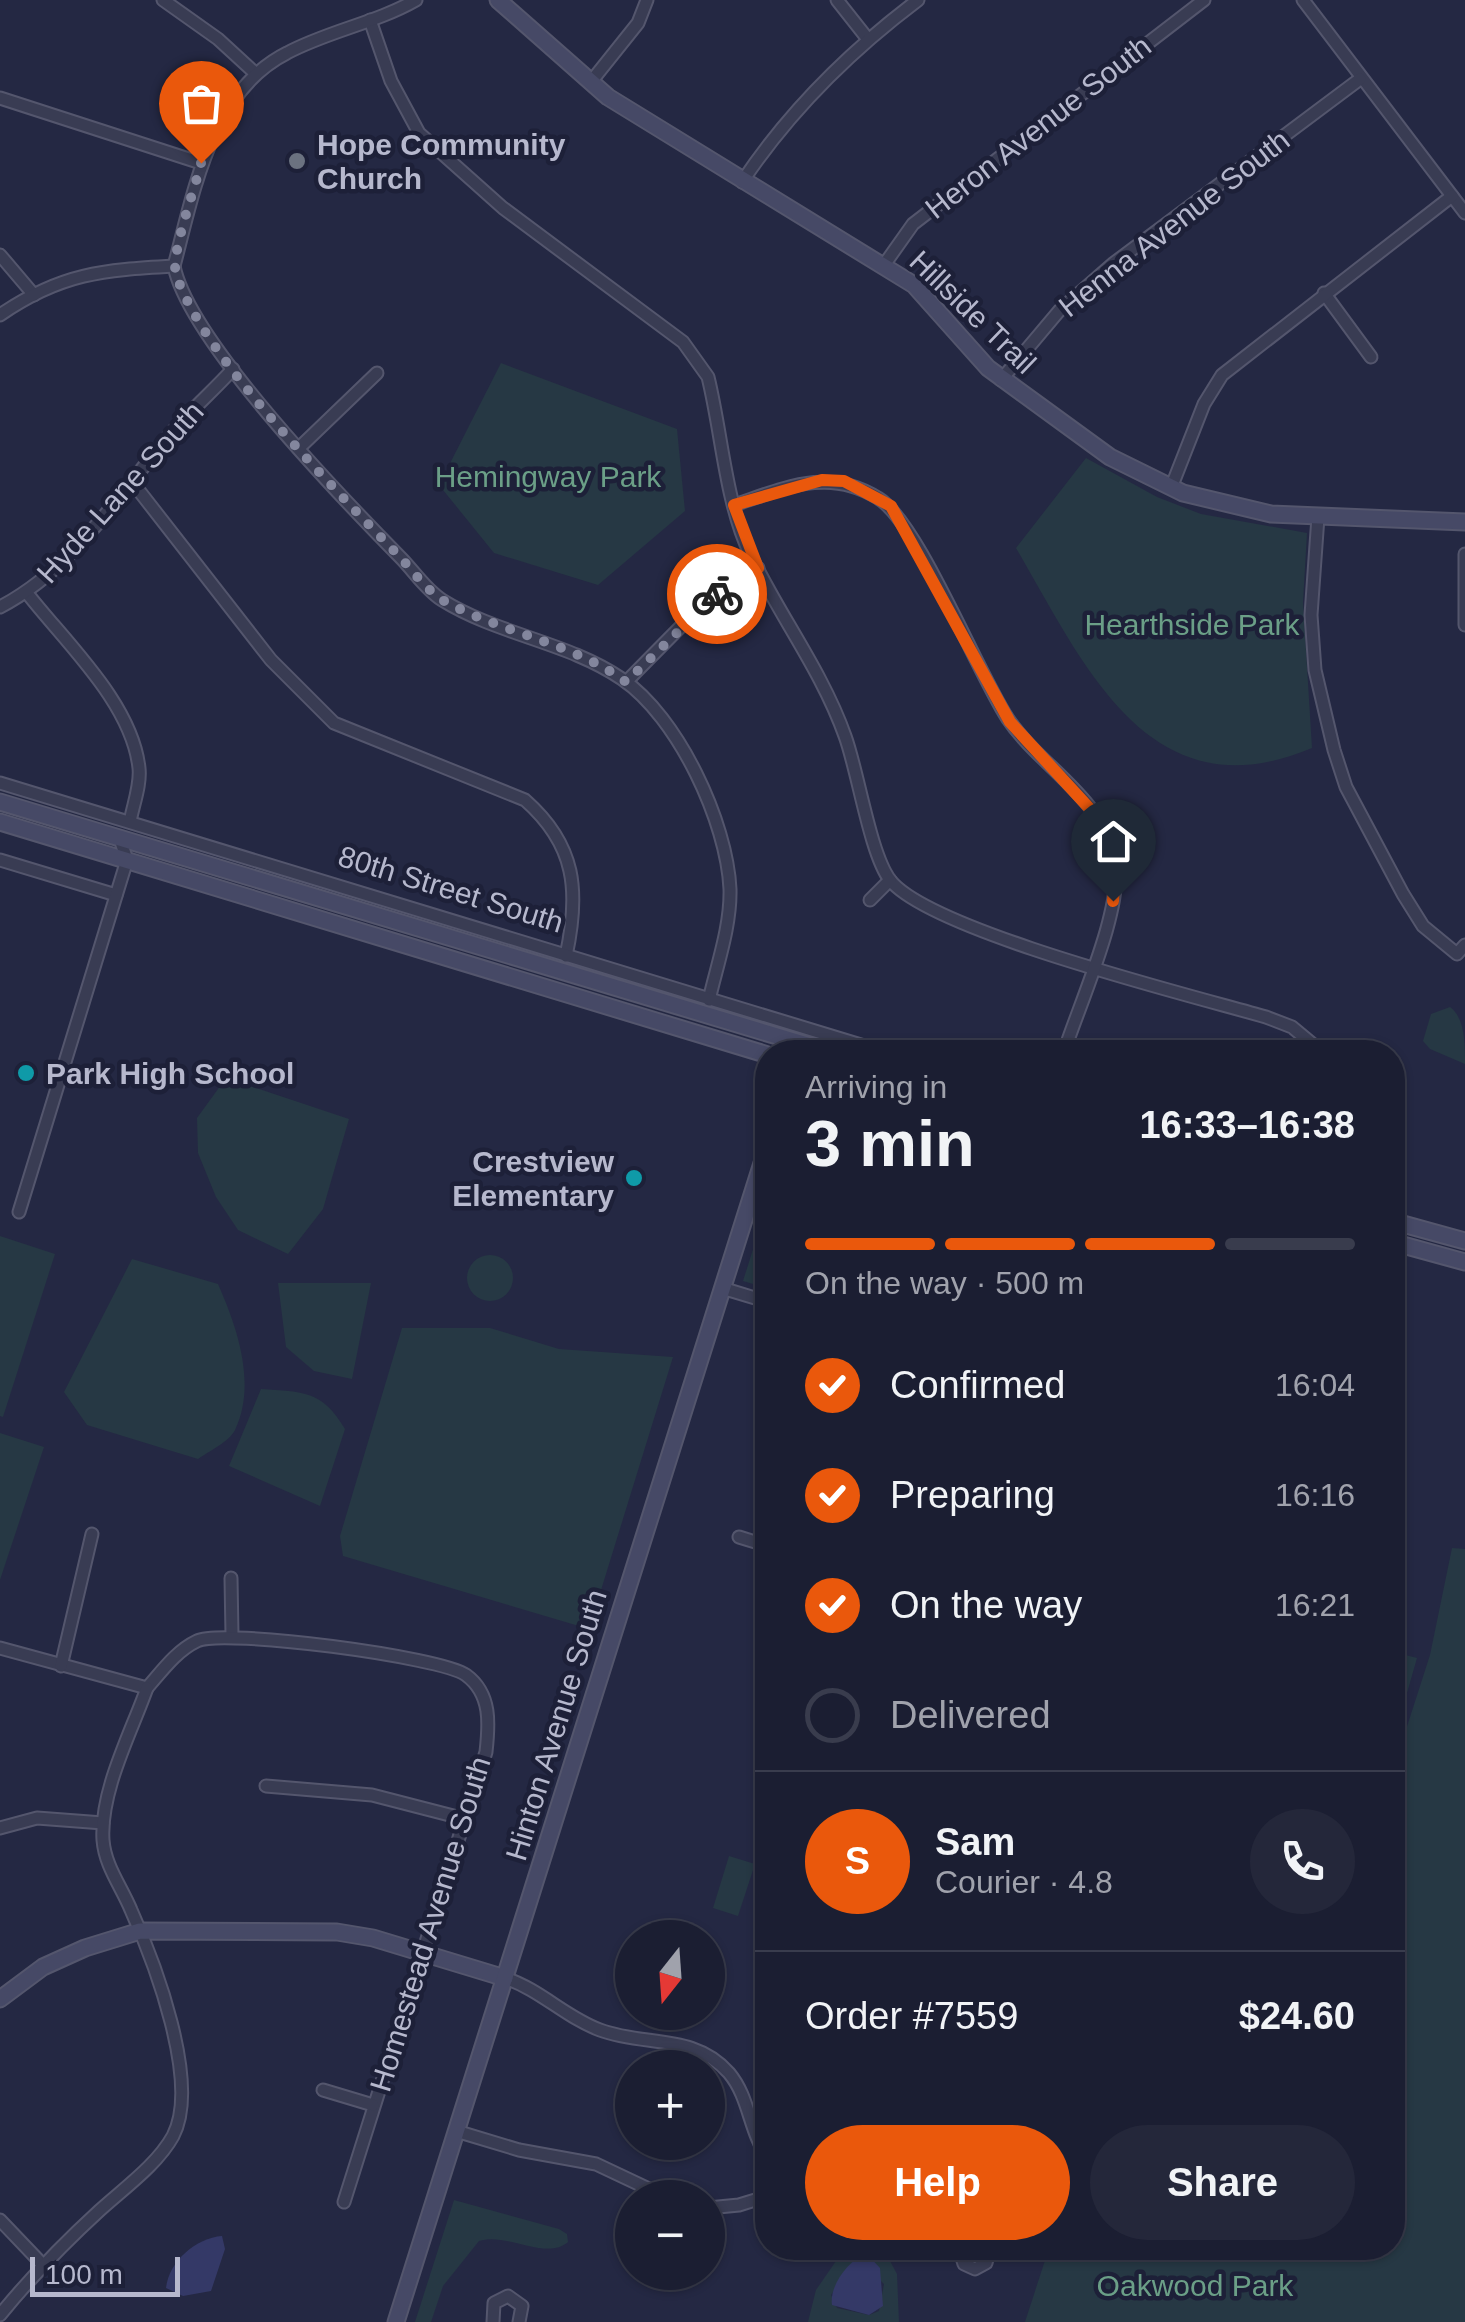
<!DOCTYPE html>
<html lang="en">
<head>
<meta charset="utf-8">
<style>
	body { margin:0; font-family:Helvetica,sans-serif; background:#24273a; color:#f1f3f6; height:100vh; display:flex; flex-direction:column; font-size:38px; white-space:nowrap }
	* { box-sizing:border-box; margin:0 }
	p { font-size:32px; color:#a0a2ac }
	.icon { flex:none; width:55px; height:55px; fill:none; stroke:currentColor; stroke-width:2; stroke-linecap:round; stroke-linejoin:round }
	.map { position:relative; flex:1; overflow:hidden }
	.details { position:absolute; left:755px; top:1040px; width:650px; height:1220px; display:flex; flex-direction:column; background:#1b1e32; border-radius:40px; box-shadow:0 2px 8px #0004,0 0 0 2px #393c4d }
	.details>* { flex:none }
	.needle { width:65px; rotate:197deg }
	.buttons { position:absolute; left:615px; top:1920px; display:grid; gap:20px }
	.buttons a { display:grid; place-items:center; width:110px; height:110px; border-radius:50%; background:#1b1e32; box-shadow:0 2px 8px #0004,0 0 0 2px #393c4d; font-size:50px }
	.scale { position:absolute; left:30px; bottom:25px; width:150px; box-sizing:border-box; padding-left:10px; border:5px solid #b6b8cd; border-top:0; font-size:28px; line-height:35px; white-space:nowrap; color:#b6b8cd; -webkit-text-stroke:8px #1d2038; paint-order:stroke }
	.pin { position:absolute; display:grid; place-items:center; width:85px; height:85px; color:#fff; margin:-102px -42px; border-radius:50% 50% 50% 0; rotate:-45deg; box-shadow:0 0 10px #0007 }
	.pin .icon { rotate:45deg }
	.courier { position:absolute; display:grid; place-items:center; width:100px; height:100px; margin:-50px; border:8px solid #ea580c; border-radius:50%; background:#fff; color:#222; box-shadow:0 2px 12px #0007 }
	.headline em { font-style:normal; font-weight:700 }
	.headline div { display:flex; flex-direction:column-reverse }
	.headline { display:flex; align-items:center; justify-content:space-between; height:170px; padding:0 50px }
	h1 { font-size:65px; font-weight:700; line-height:75px }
	.bar { display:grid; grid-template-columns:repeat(4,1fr); gap:15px 10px; align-content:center; height:120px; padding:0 50px }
	.bar i { height:12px; border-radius:8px; background:#393c4d }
	.bar .current { background:#ea580c }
	.bar p { grid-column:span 4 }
	.line { display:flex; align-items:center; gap:25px; padding:0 50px; border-top:2px solid #393c4d }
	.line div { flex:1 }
	.round { display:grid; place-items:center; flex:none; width:105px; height:105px; border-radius:52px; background:#24273a }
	ol { padding:0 50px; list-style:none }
	li { display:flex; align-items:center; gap:30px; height:110px }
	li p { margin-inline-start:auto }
	li .icon { padding:10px; border-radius:50%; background:#ea580c; color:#fff; stroke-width:4 }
	li:last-child { color:#a0a2ac }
	li i { width:55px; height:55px; border:5px solid #393c4d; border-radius:50% }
	.button { display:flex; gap:20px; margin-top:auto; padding:20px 50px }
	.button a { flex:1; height:115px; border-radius:60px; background:#ea580c; color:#fff; font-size:40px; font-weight:700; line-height:115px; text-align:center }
	.button a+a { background:#24273a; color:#f1f3f6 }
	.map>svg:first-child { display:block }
	.green { fill:#263844; fill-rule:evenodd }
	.water { fill:#343967 }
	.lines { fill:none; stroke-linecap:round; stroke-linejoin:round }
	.street-casing { stroke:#54566d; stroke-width:15 }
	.secondary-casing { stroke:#54566d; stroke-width:19 }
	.street { stroke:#393c53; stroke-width:11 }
	.secondary { stroke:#464966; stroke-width:15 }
	.done { stroke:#83869d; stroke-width:10; stroke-dasharray:0 18 }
	.route { stroke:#ea580c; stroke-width:12 }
	.worship-dot { fill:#6b7280; stroke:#1d2038; stroke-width:4 }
	.culture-dot { fill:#0f9aa8; stroke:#1d2038; stroke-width:4 }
	.labels { text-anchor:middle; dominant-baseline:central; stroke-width:9; stroke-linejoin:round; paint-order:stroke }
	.street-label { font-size:30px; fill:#b6b8cd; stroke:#1d2038 }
	.poi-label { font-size:30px; font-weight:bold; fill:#b6b8cd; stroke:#1d2038; text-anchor:start }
	.park-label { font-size:30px; fill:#6b9f87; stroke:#1d2038 }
</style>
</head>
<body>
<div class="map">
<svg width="1465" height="2322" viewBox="0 0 1465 2322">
	<rect width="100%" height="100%" fill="#242843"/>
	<g class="green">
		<polygon points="501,363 677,429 685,511 598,585 494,553 439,485"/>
		<path d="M1086,458L1157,497L1201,514L1307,533L1303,602L1312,748C1149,817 1084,664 1016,548Z"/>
		<path d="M1450,1007C1465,1018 1465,1043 1465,1064L1430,1049L1423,1041L1431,1014Z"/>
		<polygon points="226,1078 349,1119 323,1209 288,1254 238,1230 216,1197 198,1153 197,1118"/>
		<polygon points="767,1205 767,1288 743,1281"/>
		<polygon points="0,1236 55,1254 3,1417 0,1416"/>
		<circle cx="490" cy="1278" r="23"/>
		<path d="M132,1259L218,1284C237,1327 257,1384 235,1430C229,1442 209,1451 198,1459L87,1425L64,1392Z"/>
		<polygon points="278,1283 371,1283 352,1379 314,1371 286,1347"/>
		<polygon points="402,1328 490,1328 559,1349 673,1357 589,1629 343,1556 340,1536"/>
		<path d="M261,1389C303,1392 322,1390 345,1429L320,1506L229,1466Z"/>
		<polygon points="0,1433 44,1447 0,1580"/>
		<polygon points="1452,1548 1465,1549 1465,2322 1025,2322 1049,2248 1392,2248 1393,1770 1430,1655"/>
		<polygon points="1393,1652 1417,1658 1403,1707 1393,1704"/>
		<polygon points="729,1856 755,1864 738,1916 713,1908"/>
		<path d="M454,2200L559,2229L567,2234L568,2242C546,2261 507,2232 479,2241L443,2286L431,2322H415Z"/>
		<path d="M845,2248H883L897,2274L899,2322H808L816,2290ZM857,2257L884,2284L879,2311L869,2315L837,2308L831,2295Z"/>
	</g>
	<g class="water">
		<path d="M222,2236L225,2249L211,2291L183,2296L166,2288C169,2261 196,2238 222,2236Z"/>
		<path d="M866,2253L880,2268L883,2306L869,2315L832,2305C829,2286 848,2261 866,2253Z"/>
	</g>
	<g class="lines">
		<defs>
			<g id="street">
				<polyline points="163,0 218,39 255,73"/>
				<polyline points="837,0 867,38"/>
				<polyline points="1303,0 1465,213"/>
				<path d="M370,20L391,81L419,133L503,208L683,342L708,377C722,434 725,500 750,554C779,615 822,671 845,736C858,771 870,854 890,880C930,931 1193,996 1266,1017L1292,1027L1322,1052"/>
				<polyline points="590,83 638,23 647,0"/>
				<polyline points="0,98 201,163"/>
				<path d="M742,182C790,110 849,52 918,0"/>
				<polyline points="0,255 34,295"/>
				<polyline points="884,265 913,224 1204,0"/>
				<path d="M174,266C189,341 343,499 400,557C414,571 425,589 442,600C498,635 568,642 622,679C678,717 727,822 730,889C731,926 717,965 709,1000"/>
				<path d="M174,266C194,191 211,91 287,53C328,31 376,23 416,0"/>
				<polyline points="1324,293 1371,357"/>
				<path d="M0,315C61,273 103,270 174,266"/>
				<polyline points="1001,380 1059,311 1114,263 1360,79"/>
				<polyline points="300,447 377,373"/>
				<path d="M133,483L271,660L334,723L525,800C576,845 580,891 566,956"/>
				<polyline points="1171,488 1204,404 1222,375 1452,196"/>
				<path d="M734,505C785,488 829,467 878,498C918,522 977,672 1008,719C1042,769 1105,798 1115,863C1123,909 1079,1005 1064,1052"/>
				<polyline points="1318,517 1311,615 1315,670 1334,750 1346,787 1403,894 1423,926 1457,954 1465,945"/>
				<polyline points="1465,554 1465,625"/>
				<path d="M27,593C65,642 132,703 139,768C141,785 133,805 130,822"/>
				<path d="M0,607C75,568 119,493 173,431C192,409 214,390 233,369"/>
				<polyline points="626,682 706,601 758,568"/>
				<polyline points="0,783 884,1052"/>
				<polyline points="0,860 116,895"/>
				<polyline points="870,900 890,880"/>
				<polyline points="19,1212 127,860 120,839"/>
				<polyline points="722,1288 768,1302"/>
				<polyline points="739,1537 768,1546"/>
				<polyline points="231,1578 232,1635"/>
				<path d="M0,1648L147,1688C162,1671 176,1651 197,1641C223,1628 442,1657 466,1675C492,1694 489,1725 486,1752L344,2202"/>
				<polyline points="61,1666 92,1534"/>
				<polyline points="266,1786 372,1795 465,1819"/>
				<polyline points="0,1828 37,1818 103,1823"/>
				<path d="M505,1978C541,1990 565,2017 600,2030C645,2047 694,2033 729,2073C750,2098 749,2132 768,2157"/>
				<polyline points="323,2090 373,2105"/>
				<polyline points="456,2131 519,2150 596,2164 668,2198"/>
				<polyline points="708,2208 739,2205 768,2196"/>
				<polyline points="0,2220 42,2264"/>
				<polyline points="959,2248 964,2264 975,2269 986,2263 990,2248"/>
				<path d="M0,2315C31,2277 63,2244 99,2211C123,2189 157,2165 173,2136C201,2083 154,1961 131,1910C121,1886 105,1866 103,1840C100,1791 131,1733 147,1688"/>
				<polyline points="493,2322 494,2303 508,2296 522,2306 519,2322"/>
			</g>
			<g id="secondary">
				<polyline points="498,0 608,97 914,285 988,368 1110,457 1183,493 1271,514 1465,522"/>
				<polyline points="0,802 830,1052"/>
				<polyline points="0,822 768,1055"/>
				<polyline points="1392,1221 1465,1241"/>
				<polyline points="1392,1242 1465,1262"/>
				<polyline points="0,1999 43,1967 85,1948 140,1931 337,1932 373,1938 505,1978"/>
				<polyline points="396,2322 768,1144"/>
			</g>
		</defs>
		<use href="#street" class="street-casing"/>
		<use href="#secondary" class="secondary-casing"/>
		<use href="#street" class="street"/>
		<use href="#secondary" class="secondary"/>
	</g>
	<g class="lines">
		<path class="done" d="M201,163C196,186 170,255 176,274C202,356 335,489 397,554C413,570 426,591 446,602C503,633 573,643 626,682L717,594"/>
		<polyline class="route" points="717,594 758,568 734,505 822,480 844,481 891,506 1010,722 1102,822 1116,865 1113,901"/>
	</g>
	<circle class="worship-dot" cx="297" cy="161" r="10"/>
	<g class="culture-dot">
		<circle cx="26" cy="1073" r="10"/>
		<circle cx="634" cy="1178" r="10"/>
	</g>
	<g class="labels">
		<g class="street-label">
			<text transform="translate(1038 127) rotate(-38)">Heron Avenue South</text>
			<text transform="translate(1174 223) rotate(-38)">Henna Avenue South</text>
			<text transform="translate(973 312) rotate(44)">Hillside Trail</text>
			<text transform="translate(120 492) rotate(-48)">Hyde Lane South</text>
			<text transform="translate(451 889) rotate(17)">80th Street South</text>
			<text transform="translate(556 1725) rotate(-73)">Hinton Avenue South</text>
			<text transform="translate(430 1924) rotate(-73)">Homestead Avenue South</text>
		</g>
		<g class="poi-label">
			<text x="317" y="144">Hope Community<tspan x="317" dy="34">Church</tspan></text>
			<text x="46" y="1073">Park High School</text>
			<text x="614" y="1161" text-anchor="end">Crestview<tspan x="614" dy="34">Elementary</tspan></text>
		</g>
		<g class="park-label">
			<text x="548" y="476">Hemingway Park</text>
			<text x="1192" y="624">Hearthside Park</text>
			<text x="1195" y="2285">Oakwood Park</text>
		</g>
	</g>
</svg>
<div class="buttons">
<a><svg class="needle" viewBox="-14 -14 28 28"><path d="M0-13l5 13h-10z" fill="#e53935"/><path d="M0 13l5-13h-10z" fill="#a0a2ac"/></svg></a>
<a>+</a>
<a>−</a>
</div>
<div class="scale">100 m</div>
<div class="pin" style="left:201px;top:163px;background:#ea580c"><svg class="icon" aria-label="bag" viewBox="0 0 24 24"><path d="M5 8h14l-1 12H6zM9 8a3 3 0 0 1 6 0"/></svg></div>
<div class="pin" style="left:1113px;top:901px;background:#1f2937"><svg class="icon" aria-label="home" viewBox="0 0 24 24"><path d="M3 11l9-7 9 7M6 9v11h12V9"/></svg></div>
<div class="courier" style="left:717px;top:594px"><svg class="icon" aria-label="bike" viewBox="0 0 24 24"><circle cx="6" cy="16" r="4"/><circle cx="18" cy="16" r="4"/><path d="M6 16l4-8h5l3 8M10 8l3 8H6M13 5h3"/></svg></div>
<section class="details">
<div class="headline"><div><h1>3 min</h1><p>Arriving in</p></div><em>16:33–16:38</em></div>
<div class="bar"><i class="current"></i><i class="current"></i><i class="current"></i><i></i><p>On the way · 500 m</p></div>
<ol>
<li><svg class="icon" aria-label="check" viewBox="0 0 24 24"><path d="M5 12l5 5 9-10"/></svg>Confirmed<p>16:04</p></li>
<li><svg class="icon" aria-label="check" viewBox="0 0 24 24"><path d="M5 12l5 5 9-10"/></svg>Preparing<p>16:16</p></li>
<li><svg class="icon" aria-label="check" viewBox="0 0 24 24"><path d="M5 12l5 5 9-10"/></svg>On the way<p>16:21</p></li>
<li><i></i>Delivered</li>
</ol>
<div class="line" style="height:180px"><b class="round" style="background:#ea580c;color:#fff">S</b><div><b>Sam</b><p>Courier · 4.8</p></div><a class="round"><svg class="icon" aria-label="phone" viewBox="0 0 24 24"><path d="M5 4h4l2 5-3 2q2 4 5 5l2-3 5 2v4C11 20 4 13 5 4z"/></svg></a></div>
<div class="line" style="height:130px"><div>Order #7559</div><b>$24.60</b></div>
<div class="button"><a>Help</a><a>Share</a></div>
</section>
</div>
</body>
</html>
